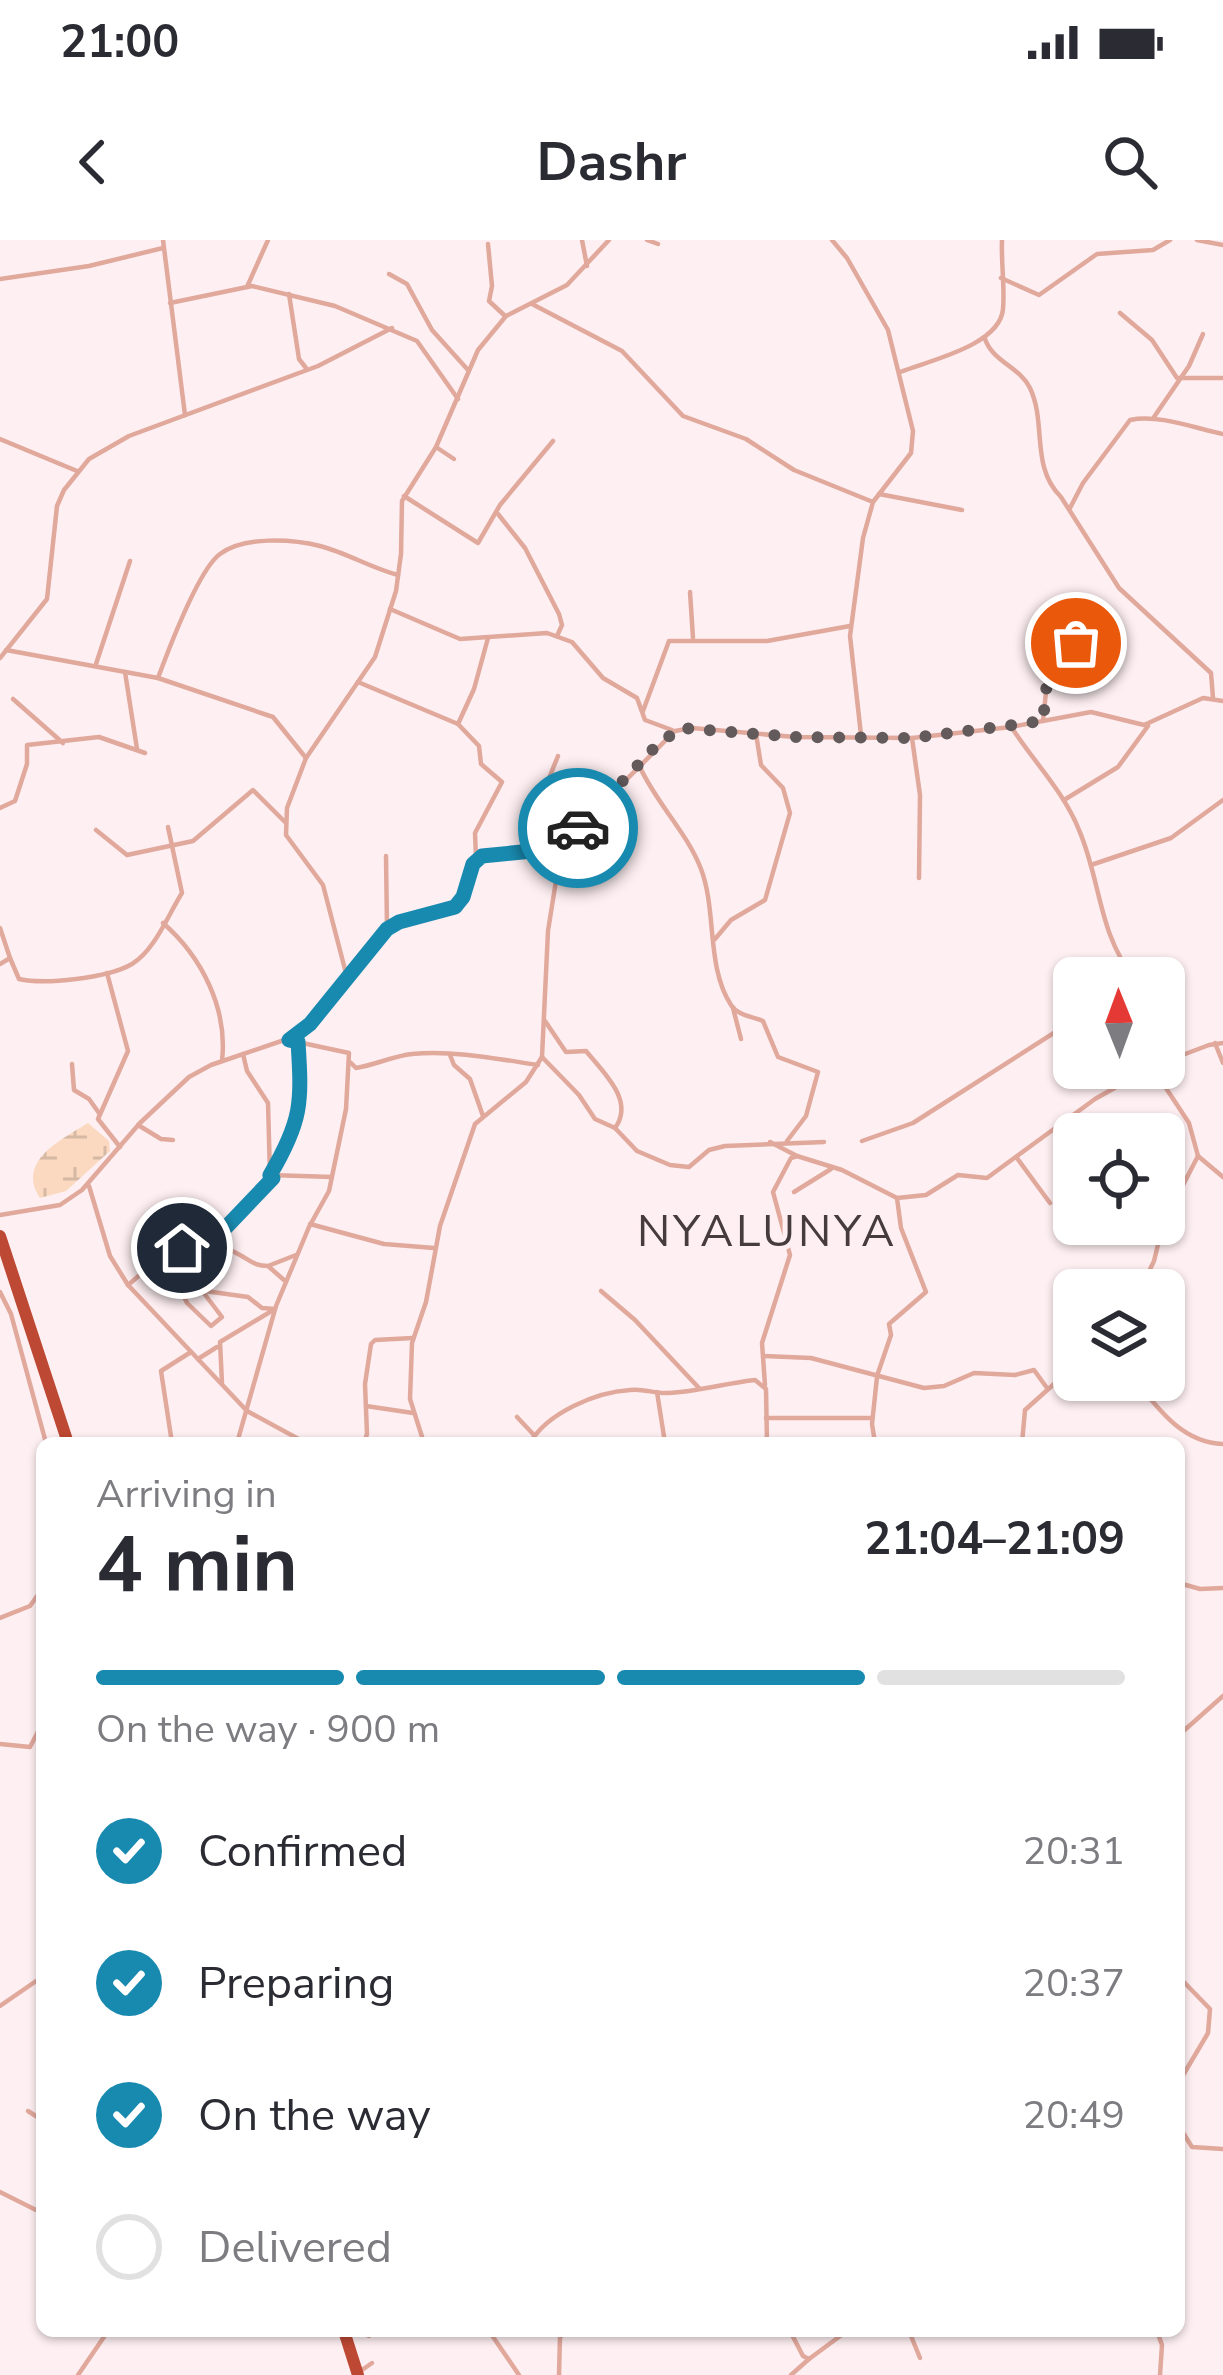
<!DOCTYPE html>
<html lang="en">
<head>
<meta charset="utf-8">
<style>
	body { margin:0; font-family:"Nunito Sans",sans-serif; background:#f2f2f3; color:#2b2b33; height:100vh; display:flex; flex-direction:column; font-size:45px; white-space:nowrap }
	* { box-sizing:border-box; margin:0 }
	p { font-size:39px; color:#7c7c81 }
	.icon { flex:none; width:66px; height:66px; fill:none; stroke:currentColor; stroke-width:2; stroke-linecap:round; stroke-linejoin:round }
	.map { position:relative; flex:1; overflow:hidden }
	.details { position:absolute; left:36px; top:1197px; width:1149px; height:900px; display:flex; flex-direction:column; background:#fff; border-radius:18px; box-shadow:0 3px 9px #0004 }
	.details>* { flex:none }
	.needle { width:78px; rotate:359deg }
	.fabs { position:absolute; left:1053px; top:717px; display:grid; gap:24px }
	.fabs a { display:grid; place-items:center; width:132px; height:132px; border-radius:18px; background:#fff; box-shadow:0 3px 9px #0004; font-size:60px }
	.pin { position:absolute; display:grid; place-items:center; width:102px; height:102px; color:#fff; margin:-51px; border:6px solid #fff; border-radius:50%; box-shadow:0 3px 12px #0007 }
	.courier { position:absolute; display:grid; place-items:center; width:120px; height:120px; margin:-60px; border:9px solid #198aaf; border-radius:50%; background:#fff; color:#222; box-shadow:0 3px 15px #0007 }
	.summary em { font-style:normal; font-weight:700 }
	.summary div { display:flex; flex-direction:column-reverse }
	.summary { display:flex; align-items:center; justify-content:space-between; height:204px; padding:0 60px }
	h1 { font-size:78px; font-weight:700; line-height:90px }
	.bar { display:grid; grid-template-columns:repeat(4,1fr); gap:18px 12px; align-content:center; height:144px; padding:0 60px }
	.bar i { height:15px; border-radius:9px; background:#e1e1e2 }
	.bar .current { background:#198aaf }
	.bar p { grid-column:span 4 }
	ol { padding:0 60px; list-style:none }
	li { display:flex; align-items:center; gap:36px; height:132px }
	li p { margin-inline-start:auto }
	li .icon { padding:12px; border-radius:50%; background:#198aaf; color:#fff; stroke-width:4 }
	li:last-child { color:#7c7c81 }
	li i { width:66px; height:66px; border:6px solid #e1e1e2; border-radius:50% }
	.status { display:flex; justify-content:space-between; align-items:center; height:84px; padding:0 60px; background:#fff; direction:ltr }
	.status svg { height:33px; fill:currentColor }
	header { display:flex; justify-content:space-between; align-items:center; height:156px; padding:0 60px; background:#fff; font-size:54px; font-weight:700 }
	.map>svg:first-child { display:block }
	.wetland { fill:url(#wetland-marsh) }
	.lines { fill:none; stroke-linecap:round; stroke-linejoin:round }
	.street { stroke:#e1a89c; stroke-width:4.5 }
	.highway { stroke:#bd4833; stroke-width:12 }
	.done { stroke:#635a5c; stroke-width:12; stroke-dasharray:0 21.6 }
	.route { stroke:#198aaf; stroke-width:15 }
	.labels { text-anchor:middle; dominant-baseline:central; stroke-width:10; stroke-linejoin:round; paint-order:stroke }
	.quarter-label { font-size:45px; letter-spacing:3px; fill:#463b3d; stroke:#feeff2 }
</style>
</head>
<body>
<div class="status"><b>21:00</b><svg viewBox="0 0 49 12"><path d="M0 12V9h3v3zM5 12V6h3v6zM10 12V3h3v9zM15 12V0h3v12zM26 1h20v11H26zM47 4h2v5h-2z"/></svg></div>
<header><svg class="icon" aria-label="back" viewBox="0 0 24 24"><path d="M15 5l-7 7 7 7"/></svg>Dashr<svg class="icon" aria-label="search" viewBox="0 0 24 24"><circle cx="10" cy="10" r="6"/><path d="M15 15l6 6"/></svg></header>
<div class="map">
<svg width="1223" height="2135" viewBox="0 0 1223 2135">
	<defs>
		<pattern id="wetland-marsh" width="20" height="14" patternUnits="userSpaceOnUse" patternTransform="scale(3)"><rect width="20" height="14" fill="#fad9c0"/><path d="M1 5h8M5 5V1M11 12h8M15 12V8" fill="none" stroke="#d5b9a4"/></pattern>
	</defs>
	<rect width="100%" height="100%" fill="#feeff2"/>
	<path class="wetland" d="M88,883L109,901L110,911L66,951L40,958C16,921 61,900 88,883Z"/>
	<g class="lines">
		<g class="street">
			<polyline points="163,0 185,175"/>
			<polyline points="582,0 587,26"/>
			<polyline points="647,0 658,4"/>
			<polyline points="832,0 847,18 888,90 913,191 911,213 873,262 863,298 850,396 861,495"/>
			<polyline points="1197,0 1223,5"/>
			<polyline points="488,4 492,46 489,61 504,75"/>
			<polyline points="389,34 407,44 432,90 468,130"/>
			<polyline points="1001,38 1039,55 1097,14 1153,10 1170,0"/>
			<polyline points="0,39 89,26 163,8"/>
			<polyline points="247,47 268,0"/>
			<polyline points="289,54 299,119 306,128"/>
			<polyline points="170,63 252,46 335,66 417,101 458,159"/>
			<polyline points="532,64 622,111 683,176 746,199 794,230 873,262"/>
			<polyline points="1120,73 1152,100 1177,138 1223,138"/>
			<path d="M985,99C993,122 1020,127 1030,148C1047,184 1030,226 1061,257L1119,348L1211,433L1213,458"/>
			<path d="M900,132C931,120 1000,105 1003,69C1005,47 1001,23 1002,0"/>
			<polyline points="1154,177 1189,126 1203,94"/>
			<polyline points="0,199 77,231"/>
			<polyline points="436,207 454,219"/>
			<polyline points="879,254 962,270"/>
			<polyline points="404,256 478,303 500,265 553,201"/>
			<path d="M1070,268L1083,243L1130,180C1159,174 1194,188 1223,194"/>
			<polyline points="498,274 525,308 559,374 562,385 557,396"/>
			<polyline points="690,352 693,398"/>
			<polyline points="390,369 460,399 547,393 572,402 603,438 637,458 645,480 672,490"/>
			<path d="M6,410L158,438C168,411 198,330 220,314C244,296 292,299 320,306C347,313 371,328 398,335"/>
			<polyline points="0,418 47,359 57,266 64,250 89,219 129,196 318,126 392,88"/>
			<polyline points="96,424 130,321"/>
			<polyline points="125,432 137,509"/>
			<polyline points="158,438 273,477 306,518"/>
			<polyline points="358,442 458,484"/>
			<polyline points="13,459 63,503"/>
			<polyline points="643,471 669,401 767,401 850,386"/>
			<polyline points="1043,481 1047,442 1067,416 1070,405 1076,403"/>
			<path d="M1012,488C1034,522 1064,552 1079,590C1101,641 1098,693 1134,738"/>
			<polyline points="912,498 920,555 919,638"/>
			<path d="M639,525C655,562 687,592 701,629C717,671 706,727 731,765C738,776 752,776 763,781L778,817L818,832L806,876L787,901"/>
			<polyline points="1064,560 1118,527 1148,486"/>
			<polyline points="0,568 15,561 27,524 27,505 99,497 145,513"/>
			<polyline points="96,590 127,615 193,601 253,550 285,582"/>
			<polyline points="549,607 543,553 558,516"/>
			<polyline points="386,616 387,689"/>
			<polyline points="476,618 475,593 502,542 481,524 479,506 458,484 474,449 488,398"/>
			<polyline points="1091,625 1171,598 1223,560"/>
			<path d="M163,683C202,717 228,769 222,821"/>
			<polyline points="0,688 10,718 0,724"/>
			<polyline points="715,699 731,680 765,660 790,573 783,548 761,525 756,494"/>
			<path d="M10,718L19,739C45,745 108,738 132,724C155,710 168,675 182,653L168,587"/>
			<polyline points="107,733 128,811 98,879 120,907"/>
			<polyline points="348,741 323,645 286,595 287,568 306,518 375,417 396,351 401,314 402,261 436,207 478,110 506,76 567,45 609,0"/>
			<polyline points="733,768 741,799"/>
			<path d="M545,781L566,812L586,811C604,833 635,861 615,888"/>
			<polyline points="1215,803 1223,823"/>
			<polyline points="243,814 247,831 268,863 270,935 332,937"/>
			<polyline points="450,815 454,825 470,839 483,876"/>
			<polyline points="542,817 579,855 595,879 615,888 637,911 670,925 689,927 709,910 725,906 824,902"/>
			<polyline points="1164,822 1209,805 1223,803"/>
			<path d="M351,823L356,828C375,825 393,816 412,814C453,810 498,819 538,825"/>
			<polyline points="72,824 74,850 89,859 99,873"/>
			<polyline points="1159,828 1160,839 1189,883 1198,916 1223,937"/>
			<polyline points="138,885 161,899 173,900"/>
			<polyline points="862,901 913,883 1074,780"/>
			<polyline points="770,902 797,916 842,930 897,958 926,955 958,935 987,938 1095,859 1150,828"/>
			<polyline points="1017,918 1050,963"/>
			<path d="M272,933C303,880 301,861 298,802"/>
			<polyline points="89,946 110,1016 128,1045 247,1171 306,1203"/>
			<polyline points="794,952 831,929"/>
			<polyline points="0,975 60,965 82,950 140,883 189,837 211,825 299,795 364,722 387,689 399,682 455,667 463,657 473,624 482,616 542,610 574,592 675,491 692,488 795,497 912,498 1011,487 1091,472 1144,485 1203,458 1223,461"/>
			<polyline points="1164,982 1198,916"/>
			<polyline points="310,984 384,1004 434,1008"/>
			<polyline points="211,1003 273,937"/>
			<path d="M160,1018C187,1002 213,999 240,1015C251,1021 255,1026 268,1026L284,1040"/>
			<polyline points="172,1018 190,1013"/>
			<polyline points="268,1026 296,1015"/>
			<polyline points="184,1027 172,1018 154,1023 198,1050 248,1057 262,1068 275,1069 220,1102 222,1143"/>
			<polyline points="178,1043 187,1063 211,1086 222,1077 203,1052"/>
			<polyline points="128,1045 154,1023"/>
			<polyline points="1140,1050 1154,1021 1163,984"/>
			<polyline points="601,1051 635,1080 699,1148"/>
			<polyline points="0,1052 11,1074 46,1203"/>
			<polyline points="764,1116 811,1118 924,1148 944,1146 974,1133 1015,1135 1034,1130 1047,1148"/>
			<polyline points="198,1119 217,1107"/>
			<polyline points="878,1133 891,1095 889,1084 926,1052 901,988 897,958"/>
			<path d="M1135,1140C1159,1170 1183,1203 1223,1204"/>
			<polyline points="765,1145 762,1103 790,1015 773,952 791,918 797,916"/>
			<polyline points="657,1152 665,1203"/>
			<polyline points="366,1166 413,1173"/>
			<polyline points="517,1177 534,1195"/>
			<polyline points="766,1178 872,1178"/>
			<polyline points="172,1203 161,1131 191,1112"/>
			<polyline points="237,1203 276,1066 309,987 329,951 346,869 349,813 293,801"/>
			<polyline points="364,1203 367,1194 365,1144 371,1104 375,1100 413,1098"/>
			<polyline points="424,1203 410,1159 412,1103 426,1062 440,986 475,884 526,842 542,817 548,691 562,603"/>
			<path d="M530,1203C547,1173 596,1152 630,1150C643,1148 655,1154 668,1153C697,1152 726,1143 755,1140L766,1149L767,1203"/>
			<polyline points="875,1203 872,1184 877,1137"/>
			<polyline points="1022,1203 1025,1170 1074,1126"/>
			<polyline points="1179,1343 1200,1349 1223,1348"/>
			<polyline points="0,1378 30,1366 42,1349"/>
			<polyline points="1179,1495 1223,1456"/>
			<polyline points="0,1504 30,1507 42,1484"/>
			<polyline points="1179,1737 1210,1769 1208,1793 1182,1837 1182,1891 1192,1907 1223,1909"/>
			<polyline points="0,1766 42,1737"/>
			<polyline points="28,1871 42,1880"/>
			<polyline points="0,1952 42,1973"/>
			<polyline points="356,2091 369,2096"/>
			<polyline points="489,2091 519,2135"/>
			<polyline points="790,2091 803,2116 809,2119 847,2091"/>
			<polyline points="909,2091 920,2118"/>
			<polyline points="1157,2091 1162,2105 1160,2135"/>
			<polyline points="362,2130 372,2123"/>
			<polyline points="78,2135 108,2091"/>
			<polyline points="559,2135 560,2097 567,2091"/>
			<polyline points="791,2135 809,2119"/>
		</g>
		<g class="highway">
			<polyline points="0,996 68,1203"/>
			<polyline points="344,2091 358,2135"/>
		</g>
	</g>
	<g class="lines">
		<polyline class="done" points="578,588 659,503 682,488 795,497 912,498 1043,481 1047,442 1067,416 1070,405 1076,403"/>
		<path class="route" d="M182,1008L211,1003L273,938L270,935C302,881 302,863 298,802L289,800L310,784L387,689L399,682L455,667L463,657L473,624L482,616L542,610L578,588"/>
	</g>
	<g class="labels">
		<g class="quarter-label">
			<text x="767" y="991">NYALUNYA</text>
		</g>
	</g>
</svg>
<div class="fabs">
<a><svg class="needle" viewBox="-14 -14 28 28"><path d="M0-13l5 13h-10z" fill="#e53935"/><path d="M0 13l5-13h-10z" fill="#7c7c81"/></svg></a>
<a><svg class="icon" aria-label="locate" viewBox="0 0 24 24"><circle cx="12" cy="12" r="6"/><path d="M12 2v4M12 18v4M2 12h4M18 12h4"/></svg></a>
<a><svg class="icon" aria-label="layers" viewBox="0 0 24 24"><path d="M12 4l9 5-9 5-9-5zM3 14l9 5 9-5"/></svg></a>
</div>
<div class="pin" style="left:1076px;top:403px;background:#ea580c"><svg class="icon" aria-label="bag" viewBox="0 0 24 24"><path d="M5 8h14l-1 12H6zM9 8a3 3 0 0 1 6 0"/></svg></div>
<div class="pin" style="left:182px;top:1008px;background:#1f2937"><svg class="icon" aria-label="home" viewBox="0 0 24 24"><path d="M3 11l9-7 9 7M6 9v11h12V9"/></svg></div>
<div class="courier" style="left:578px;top:588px"><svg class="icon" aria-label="car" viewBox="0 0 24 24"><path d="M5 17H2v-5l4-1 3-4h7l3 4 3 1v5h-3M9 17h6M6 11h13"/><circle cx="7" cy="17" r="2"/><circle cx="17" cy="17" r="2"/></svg></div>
<section class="details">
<div class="summary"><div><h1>4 min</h1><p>Arriving in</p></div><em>21:04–21:09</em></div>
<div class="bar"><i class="current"></i><i class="current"></i><i class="current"></i><i></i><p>On the way · 900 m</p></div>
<ol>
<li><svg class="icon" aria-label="check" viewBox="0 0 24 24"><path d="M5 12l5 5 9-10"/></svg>Confirmed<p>20:31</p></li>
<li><svg class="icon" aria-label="check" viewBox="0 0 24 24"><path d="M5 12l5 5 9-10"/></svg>Preparing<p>20:37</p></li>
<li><svg class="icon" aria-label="check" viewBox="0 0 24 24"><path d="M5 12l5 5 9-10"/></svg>On the way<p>20:49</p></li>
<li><i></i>Delivered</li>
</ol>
</section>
</div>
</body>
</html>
